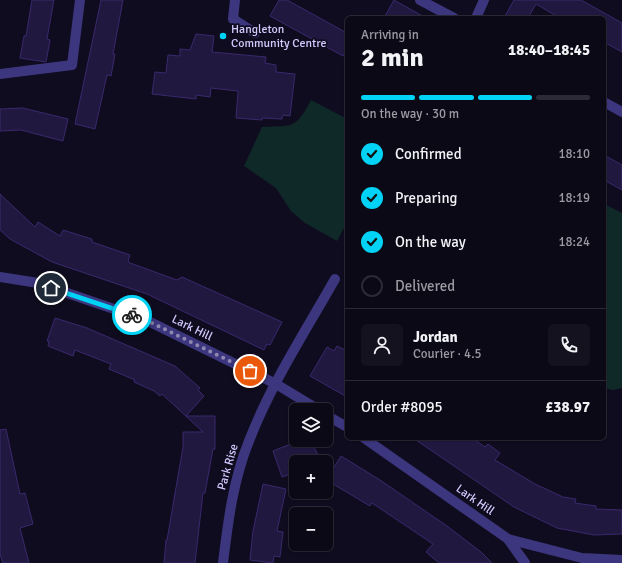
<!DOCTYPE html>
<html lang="en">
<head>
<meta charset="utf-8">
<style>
	body { margin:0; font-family:Signika,sans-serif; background:#151220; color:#f1f3f6; height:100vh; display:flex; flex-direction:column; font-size:15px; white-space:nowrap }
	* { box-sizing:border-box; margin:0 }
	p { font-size:13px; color:#9a9aa1 }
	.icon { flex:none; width:22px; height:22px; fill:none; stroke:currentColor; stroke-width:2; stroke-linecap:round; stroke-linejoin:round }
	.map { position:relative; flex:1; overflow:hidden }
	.side { position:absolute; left:345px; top:16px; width:261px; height:424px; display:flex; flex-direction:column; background:#0c0917; border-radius:6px; box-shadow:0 1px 3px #0004,0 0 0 1px #2c2a36 }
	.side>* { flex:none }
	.fabs { position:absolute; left:289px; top:403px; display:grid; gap:8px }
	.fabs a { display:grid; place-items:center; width:44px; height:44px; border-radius:6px; background:#0c0917; box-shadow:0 1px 3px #0004,0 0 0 1px #2c2a36; font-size:20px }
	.pin { position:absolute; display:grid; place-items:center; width:34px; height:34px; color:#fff; margin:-17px; border:2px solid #fff; border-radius:50%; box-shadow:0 1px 4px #0007 }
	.courier { position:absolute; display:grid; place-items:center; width:40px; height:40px; margin:-20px; border:3px solid #00d3f5; border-radius:50%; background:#fff; color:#222; box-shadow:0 1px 5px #0007 }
	.overview em { font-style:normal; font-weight:700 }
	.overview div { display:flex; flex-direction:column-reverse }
	.overview { display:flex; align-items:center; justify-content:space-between; height:68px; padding:0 16px }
	h1 { font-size:26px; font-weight:700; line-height:30px }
	.bar { display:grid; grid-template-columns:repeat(4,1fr); gap:6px 4px; align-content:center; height:48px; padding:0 16px }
	.bar i { height:5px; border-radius:3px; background:#2c2a36 }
	.bar .active { background:#00d3f5 }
	.bar p { grid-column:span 4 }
	.line { display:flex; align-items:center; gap:10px; padding:0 16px; border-top:1px solid #2c2a36 }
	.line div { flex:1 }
	.round { display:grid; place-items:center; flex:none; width:42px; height:42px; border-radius:6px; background:#151220 }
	ol { padding:0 16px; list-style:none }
	li { display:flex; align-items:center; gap:12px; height:44px }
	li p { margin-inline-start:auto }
	li .icon { padding:4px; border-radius:50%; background:#00d3f5; color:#111; stroke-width:4 }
	li:last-child { color:#9a9aa1 }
	li i { width:22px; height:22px; border:2px solid #2c2a36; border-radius:50% }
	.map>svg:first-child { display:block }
	.green { fill:#0f2929 }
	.building { fill:#211840; stroke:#39296d }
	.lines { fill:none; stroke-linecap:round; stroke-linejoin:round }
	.minor { stroke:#3c367f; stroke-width:10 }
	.done { stroke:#8e88b1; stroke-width:4; stroke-dasharray:0 7.2 }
	.route { stroke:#00d3f5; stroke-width:5 }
	.poi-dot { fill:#00d3f5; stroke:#100c1f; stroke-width:1.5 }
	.labels { text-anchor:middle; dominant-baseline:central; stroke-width:3.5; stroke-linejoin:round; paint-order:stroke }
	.poi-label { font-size:12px; fill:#d2caff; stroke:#100c1f; text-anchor:start }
	.street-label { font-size:12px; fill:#d2caff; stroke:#100c1f }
</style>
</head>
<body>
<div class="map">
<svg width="622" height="563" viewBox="0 0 622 563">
	<rect width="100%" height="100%" fill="#100c1f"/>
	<g class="green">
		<path d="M311,100L347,119V222L337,241L305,223L291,211L276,188L244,166L262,127C294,125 295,130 311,100Z"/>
		<polygon points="604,204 622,213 622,388 613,390 604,388"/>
	</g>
	<g class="building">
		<polygon points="32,0 54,0 47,39 50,40 46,62 20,58 24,36 26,36"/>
		<polygon points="101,0 123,0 113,54 115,54 111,76 107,75 95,129 75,124"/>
		<polygon points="279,0 287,0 347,33 347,48 343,56 270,16"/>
		<polygon points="394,0 426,18 384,18"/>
		<polygon points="514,0 581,0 622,23 622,52 604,42 604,18 560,18 536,4 528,18 504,18"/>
		<polygon points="196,34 214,36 212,52 266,57 265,63 276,65 276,72 295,74 290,116 283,115 282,119 262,118 262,120 236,118 238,91 211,88 210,97 196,95 196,99 152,94 155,72 166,73 168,55 180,56 180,49 190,50"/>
		<polygon points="23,108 68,119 63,141 21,130 0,131 0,109"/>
		<polygon points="604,155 622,165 622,190 604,180"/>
		<polygon points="0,194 35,227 38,222 60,236 63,230 92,239 92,242 130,255 128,261 130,263 177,280 182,277 282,322 270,345 267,344 264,350 147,294 52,262 10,239 0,230"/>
		<polygon points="55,318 87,328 175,366 200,388 198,390 204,396 186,416 215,416 215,449 213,449 205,493 203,493 195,563 164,563 166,540 167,540 183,447 183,432 203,432 162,394 160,396 154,391 134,382 135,380 109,369 111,364 75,350 73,356 48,346 49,341 47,341"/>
		<polygon points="337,346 347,351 347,397 310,376 327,347 334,351"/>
		<polygon points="6,429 20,494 25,493 33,524 20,528 29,563 3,563 0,554 0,430"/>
		<polygon points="413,438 472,438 485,447 488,444 500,453 495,460 535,484 563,497 576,499 575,503 596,506 596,509 622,510 622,534 594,535 557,528 514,507"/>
		<polygon points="301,440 311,440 321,462 296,462 296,472 282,477 273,451"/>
		<polygon points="341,456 380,480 447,526 481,552 492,563 439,563 426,552 433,544 372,503 370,506 328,481 330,478 328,477"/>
		<polygon points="263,484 286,489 277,531 283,532 280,557 274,556 273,563 250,560 253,531"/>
	</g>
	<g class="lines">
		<g class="minor">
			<polyline points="235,0 233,19 255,33"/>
			<polyline points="420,0 454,18"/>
			<polyline points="476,18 484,0"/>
			<polyline points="0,74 72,65 80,0"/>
			<polyline points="604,102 622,112"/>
			<polyline points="0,277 38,283 146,320 276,384 319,410"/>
			<polyline points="326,415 347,427"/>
			<polyline points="364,438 508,539 525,563"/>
			<polyline points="508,539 582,558 622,560"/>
			<path d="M223,563C228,522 233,480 249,441C271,384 305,332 335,279"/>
		</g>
	</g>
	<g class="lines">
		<polyline class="done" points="132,315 146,320 250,371"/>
		<polyline class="route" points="51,288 132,315"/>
	</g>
	<circle class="poi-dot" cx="223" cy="36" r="4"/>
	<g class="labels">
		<g class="poi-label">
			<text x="231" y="29">Hangleton<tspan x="231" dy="14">Community Centre</tspan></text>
		</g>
		<g class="street-label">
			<text transform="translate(192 328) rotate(26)">Lark Hill</text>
			<text transform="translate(228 467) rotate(-74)">Park Rise</text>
			<text transform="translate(475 500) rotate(35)">Lark Hill</text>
		</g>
	</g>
</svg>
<div class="fabs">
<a><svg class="icon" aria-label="layers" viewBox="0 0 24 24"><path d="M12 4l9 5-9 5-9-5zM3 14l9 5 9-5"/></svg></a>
<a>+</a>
<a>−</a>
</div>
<div class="pin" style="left:250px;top:371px;background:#ea580c"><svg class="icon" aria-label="bag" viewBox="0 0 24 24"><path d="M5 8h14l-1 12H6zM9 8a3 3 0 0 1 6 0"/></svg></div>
<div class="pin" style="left:51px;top:288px;background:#1f2937"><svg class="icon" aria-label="home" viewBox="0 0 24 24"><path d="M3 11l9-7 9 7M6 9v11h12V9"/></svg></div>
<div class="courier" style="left:132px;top:315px"><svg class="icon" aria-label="bike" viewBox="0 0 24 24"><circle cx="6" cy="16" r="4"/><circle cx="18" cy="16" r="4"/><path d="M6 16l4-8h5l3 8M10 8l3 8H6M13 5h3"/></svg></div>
<section class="side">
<div class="overview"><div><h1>2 min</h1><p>Arriving in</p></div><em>18:40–18:45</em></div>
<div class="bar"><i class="active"></i><i class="active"></i><i class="active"></i><i></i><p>On the way · 30 m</p></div>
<ol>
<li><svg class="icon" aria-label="check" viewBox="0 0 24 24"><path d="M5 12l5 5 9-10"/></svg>Confirmed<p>18:10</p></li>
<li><svg class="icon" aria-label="check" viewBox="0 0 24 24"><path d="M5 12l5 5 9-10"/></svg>Preparing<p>18:19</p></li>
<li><svg class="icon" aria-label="check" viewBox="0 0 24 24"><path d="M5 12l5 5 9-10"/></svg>On the way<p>18:24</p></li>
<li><i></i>Delivered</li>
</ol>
<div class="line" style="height:72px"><a class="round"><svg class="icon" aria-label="person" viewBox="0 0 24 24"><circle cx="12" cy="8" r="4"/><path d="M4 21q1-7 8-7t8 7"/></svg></a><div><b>Jordan</b><p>Courier · 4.5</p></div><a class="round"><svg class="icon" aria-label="phone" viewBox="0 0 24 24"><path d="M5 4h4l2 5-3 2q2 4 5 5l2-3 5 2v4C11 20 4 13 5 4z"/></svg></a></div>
<div class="line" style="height:52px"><div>Order #8095</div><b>£38.97</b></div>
</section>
</div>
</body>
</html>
